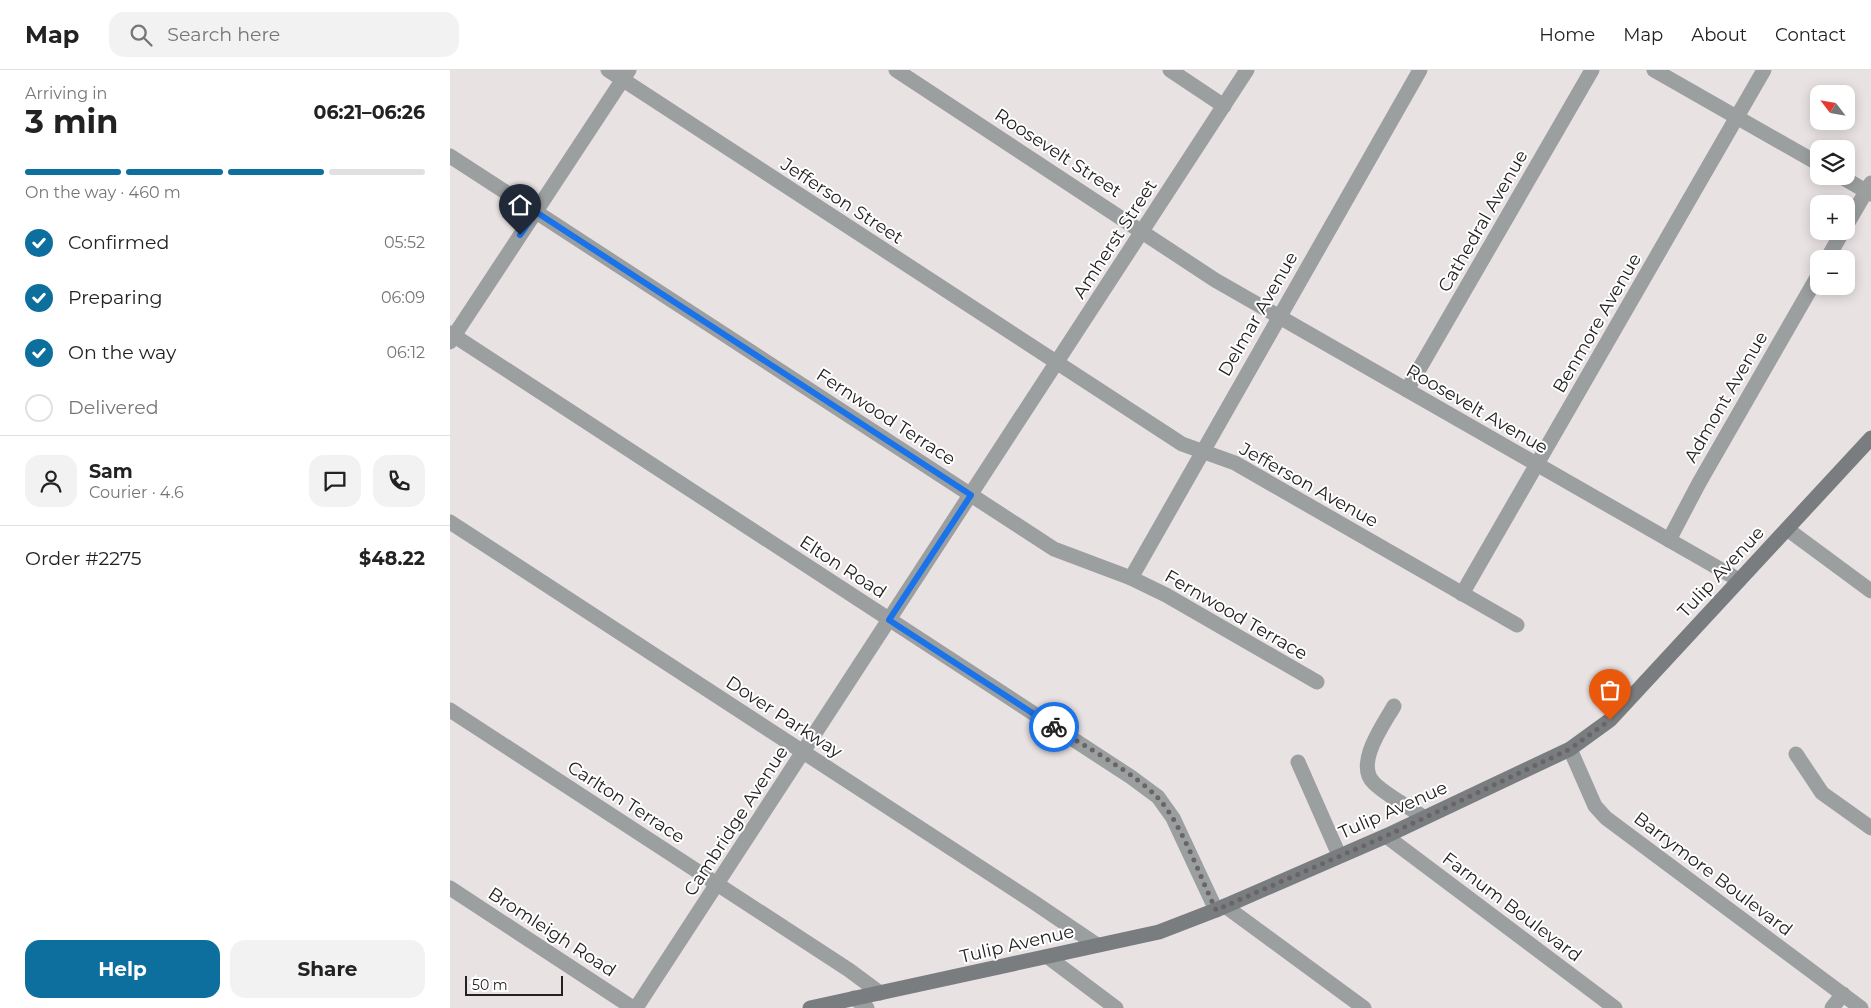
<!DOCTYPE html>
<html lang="en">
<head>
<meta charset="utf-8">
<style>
	body { margin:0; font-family:Montserrat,sans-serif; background:#f2f2f2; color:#222; height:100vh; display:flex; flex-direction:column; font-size:19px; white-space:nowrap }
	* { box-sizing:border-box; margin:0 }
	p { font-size:16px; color:#767676 }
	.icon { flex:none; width:28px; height:28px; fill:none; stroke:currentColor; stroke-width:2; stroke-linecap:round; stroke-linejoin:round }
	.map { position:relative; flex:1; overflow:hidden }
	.side { display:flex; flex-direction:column; background:#fff; width:450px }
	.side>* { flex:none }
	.needle { width:32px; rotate:301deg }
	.buttons { position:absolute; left:1360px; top:15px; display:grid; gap:10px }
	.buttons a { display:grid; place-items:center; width:45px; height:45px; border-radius:10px; background:#fff; box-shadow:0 2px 12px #0003; font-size:25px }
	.scale { position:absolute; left:15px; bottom:12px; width:98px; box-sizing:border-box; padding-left:5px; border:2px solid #242122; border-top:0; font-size:14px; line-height:18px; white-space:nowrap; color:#242122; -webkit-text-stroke:4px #fff; paint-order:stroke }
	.pin { position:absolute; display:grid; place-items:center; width:42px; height:42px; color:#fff; margin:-51px -21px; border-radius:50% 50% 50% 0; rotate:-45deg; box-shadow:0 0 5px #0007 }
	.pin .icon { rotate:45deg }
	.courier { position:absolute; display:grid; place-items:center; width:50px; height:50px; margin:-25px; border:4px solid #1a73e8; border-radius:50%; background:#fff; color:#222; box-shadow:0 1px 6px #0007 }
	.head em { font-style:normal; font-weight:700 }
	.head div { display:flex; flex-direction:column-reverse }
	.head { display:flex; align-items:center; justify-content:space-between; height:85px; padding:0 25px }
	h1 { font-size:32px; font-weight:700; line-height:38px }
	.bar { display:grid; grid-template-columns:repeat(4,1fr); gap:8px 5px; align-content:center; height:60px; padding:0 25px }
	.bar i { height:6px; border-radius:4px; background:#e0e0e0 }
	.bar .active { background:#0d6f9d }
	.bar p { grid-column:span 4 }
	.line { display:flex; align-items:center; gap:12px; padding:0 25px; border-top:1px solid #e0e0e0 }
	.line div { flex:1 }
	.round { display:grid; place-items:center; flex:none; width:52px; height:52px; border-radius:15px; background:#f2f2f2 }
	ol { padding:0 25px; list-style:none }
	li { display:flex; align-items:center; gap:15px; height:55px }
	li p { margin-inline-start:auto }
	li .icon { padding:5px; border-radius:50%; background:#0d6f9d; color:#fff; stroke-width:4 }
	li:last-child { color:#767676 }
	li i { width:28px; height:28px; border:2px solid #e0e0e0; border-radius:50% }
	.action { display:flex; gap:10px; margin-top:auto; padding:10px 25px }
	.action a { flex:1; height:58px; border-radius:15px; background:#0d6f9d; color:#fff; font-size:20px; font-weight:700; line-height:58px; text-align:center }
	.action a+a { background:#f2f2f2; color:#222 }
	header { display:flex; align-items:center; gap:30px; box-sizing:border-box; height:70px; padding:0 25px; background:#fff; border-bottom:1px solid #e0e0e0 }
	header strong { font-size:24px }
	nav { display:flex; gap:28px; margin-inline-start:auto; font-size:18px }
	.search { width:350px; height:45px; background:#f2f2f2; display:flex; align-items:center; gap:12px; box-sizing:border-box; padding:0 18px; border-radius:15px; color:#767676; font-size:19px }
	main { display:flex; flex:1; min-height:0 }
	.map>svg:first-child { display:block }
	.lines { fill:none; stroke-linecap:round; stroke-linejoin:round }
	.street { stroke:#9c9fa0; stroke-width:15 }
	.secondary { stroke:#7a7d80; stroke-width:15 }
	.done { stroke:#696566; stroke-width:5; stroke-dasharray:0 9 }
	.route { stroke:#1a73e8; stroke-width:6 }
	.labels { text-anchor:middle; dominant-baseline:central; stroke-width:4; stroke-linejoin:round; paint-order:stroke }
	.street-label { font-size:18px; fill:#242122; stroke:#fff }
</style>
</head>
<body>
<header>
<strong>Map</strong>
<div class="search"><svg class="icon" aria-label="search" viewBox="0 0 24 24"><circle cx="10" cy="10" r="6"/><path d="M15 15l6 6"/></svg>Search here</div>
<nav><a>Home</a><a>Map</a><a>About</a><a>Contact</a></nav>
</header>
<main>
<section class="side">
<div class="head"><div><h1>3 min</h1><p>Arriving in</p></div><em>06:21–06:26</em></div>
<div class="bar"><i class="active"></i><i class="active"></i><i class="active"></i><i></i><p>On the way · 460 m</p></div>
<ol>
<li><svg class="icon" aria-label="check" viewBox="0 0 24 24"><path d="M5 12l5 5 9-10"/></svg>Confirmed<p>05:52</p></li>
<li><svg class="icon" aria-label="check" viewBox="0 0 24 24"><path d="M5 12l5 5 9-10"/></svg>Preparing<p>06:09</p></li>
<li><svg class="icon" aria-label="check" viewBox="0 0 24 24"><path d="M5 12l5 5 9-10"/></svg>On the way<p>06:12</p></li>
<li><i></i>Delivered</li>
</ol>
<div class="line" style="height:90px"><a class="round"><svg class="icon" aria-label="person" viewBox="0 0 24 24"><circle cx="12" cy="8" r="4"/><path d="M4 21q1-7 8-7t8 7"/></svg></a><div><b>Sam</b><p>Courier · 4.6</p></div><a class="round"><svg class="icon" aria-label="chat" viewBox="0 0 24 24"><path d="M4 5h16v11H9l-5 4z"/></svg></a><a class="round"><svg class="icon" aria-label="phone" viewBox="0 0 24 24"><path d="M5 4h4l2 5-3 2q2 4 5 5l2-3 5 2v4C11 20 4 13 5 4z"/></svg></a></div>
<div class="line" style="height:65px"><div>Order #2275</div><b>$48.22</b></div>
<div class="action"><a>Help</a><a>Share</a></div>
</section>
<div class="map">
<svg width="1421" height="938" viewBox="0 0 1421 938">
	<rect width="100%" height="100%" fill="#e9e2e3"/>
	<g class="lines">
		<g class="street">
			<polyline points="158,0 732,374 785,393 1067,555"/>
			<polyline points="446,0 765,210 1289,510"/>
			<polyline points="720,0 774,36"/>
			<polyline points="1204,0 1369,94"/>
			<polyline points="0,86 604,479 681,508 716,525 867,612"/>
			<polyline points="1390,106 1421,124"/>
			<polyline points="1396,156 1421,113"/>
			<polyline points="1377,189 1393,161"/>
			<polyline points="0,263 681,707 708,727 723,748 766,840"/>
			<polyline points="0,272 179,0"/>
			<polyline points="957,320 1142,0"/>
			<polyline points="0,452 582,831 647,875"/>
			<polyline points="1337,459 1421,521"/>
			<polyline points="1219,470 1249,413 1369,204"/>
			<polyline points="681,508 970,0"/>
			<polyline points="1012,524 1314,0"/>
			<path d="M944,636C934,654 904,694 924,713C937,726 958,736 973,747"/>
			<polyline points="0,640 399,900 430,923"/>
			<polyline points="1120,679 1145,736 1156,748 1411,938"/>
			<polyline points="1346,684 1372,723 1421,758"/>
			<polyline points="848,692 889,785"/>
			<polyline points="936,766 1165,938"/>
			<polyline points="0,818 183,938"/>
			<polyline points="775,836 914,938"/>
			<polyline points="598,887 666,938"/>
			<polyline points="404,928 417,938"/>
			<polyline points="186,938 797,0"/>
			<polyline points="1382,938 1393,924"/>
		</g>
		<polyline class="secondary" points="360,938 709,862 766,840 936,766 1120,679 1160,650 1421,368"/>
	</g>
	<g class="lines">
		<path class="done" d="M604,657C633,675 686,704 708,728C732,754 750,807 766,840L936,766L1120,679L1160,650"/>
		<polyline class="route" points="70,165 86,142 521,425 439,550 604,657"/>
	</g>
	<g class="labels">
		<g class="street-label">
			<text transform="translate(608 83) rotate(33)">Roosevelt Street</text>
			<text transform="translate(392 131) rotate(33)">Jefferson Street</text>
			<text transform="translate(1033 151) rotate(-60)">Cathedral Avenue</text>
			<text transform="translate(665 169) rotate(-57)">Amherst Street</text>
			<text transform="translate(808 244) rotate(-60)">Delmar Avenue</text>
			<text transform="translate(1147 253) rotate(-60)">Benmore Avenue</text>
			<text transform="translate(1276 327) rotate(-60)">Admont Avenue</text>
			<text transform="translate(1027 339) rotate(30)">Roosevelt Avenue</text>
			<text transform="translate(436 347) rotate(33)">Fernwood Terrace</text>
			<text transform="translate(859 415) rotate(29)">Jefferson Avenue</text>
			<text transform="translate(393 497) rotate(33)">Elton Road</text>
			<text transform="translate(1271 502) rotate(-47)">Tulip Avenue</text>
			<text transform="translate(786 545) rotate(30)">Fernwood Terrace</text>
			<text transform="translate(334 647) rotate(33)">Dover Parkway</text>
			<text transform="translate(176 732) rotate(33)">Carlton Terrace</text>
			<text transform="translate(943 740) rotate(-24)">Tulip Avenue</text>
			<text transform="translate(286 751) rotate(-57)">Cambridge Avenue</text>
			<text transform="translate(1263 804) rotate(37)">Barrymore Boulevard</text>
			<text transform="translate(1062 837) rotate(37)">Farnum Boulevard</text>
			<text transform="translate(102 862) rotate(33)">Bromleigh Road</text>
			<text transform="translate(567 874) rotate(-13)">Tulip Avenue</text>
		</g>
	</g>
</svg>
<div class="buttons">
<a><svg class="needle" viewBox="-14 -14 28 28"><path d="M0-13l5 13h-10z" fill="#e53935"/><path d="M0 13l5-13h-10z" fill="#767676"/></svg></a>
<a><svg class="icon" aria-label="layers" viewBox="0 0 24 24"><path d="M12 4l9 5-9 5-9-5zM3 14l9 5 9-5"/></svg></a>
<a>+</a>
<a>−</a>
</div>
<div class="scale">50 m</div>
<div class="pin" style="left:1160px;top:650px;background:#ea580c"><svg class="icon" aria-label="bag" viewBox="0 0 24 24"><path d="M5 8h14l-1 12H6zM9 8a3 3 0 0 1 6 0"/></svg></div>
<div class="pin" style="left:70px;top:165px;background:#1f2937"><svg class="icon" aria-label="home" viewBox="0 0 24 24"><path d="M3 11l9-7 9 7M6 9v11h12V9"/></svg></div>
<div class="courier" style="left:604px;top:657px"><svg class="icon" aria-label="bike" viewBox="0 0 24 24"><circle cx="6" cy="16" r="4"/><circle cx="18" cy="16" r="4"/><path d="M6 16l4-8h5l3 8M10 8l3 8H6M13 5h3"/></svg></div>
</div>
</main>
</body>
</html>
